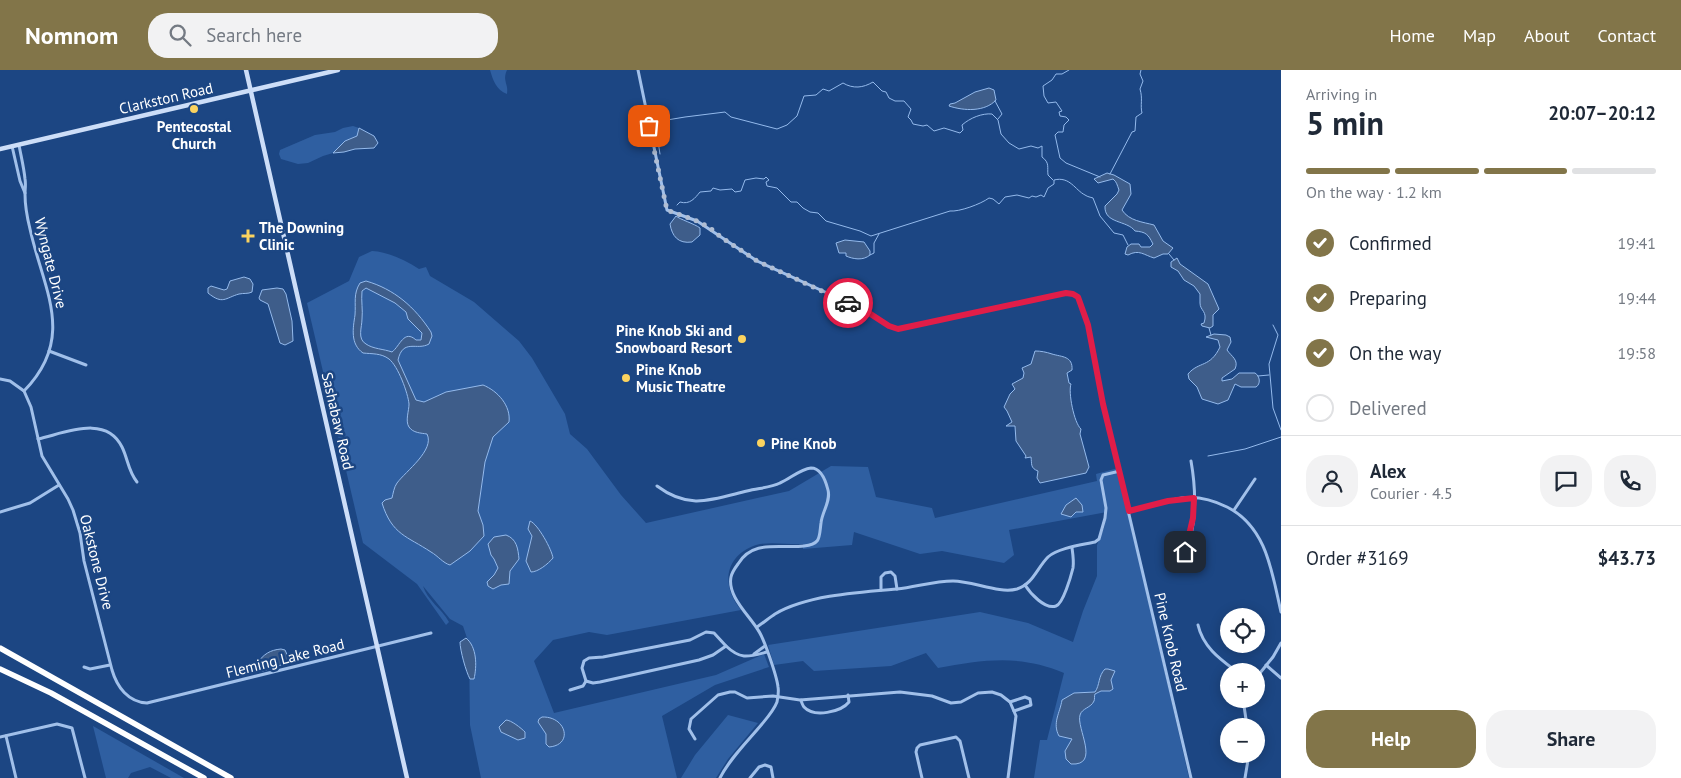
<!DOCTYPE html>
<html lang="en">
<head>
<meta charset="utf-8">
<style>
	body { margin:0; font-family:"PT Sans",sans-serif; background:#f2f2f3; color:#1f2937; height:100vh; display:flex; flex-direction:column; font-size:19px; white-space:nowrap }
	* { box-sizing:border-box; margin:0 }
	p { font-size:16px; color:#747a83 }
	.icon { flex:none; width:28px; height:28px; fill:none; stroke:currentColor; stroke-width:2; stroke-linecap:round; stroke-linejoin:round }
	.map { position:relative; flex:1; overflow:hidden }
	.drawer { display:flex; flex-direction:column; background:#fff; width:400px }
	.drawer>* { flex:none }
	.tools { position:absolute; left:1220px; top:538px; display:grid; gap:10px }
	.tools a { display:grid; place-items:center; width:45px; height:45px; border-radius:50%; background:#fff; box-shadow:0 2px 12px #0003; font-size:25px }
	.pin { position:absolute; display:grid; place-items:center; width:42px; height:42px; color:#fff; margin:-21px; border-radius:10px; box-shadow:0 2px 8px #0006 }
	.courier { position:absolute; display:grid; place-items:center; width:50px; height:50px; margin:-25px; border:4px solid #e11d48; border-radius:50%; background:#fff; color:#222; box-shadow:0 1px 6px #0007 }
	.overview em { font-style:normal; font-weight:700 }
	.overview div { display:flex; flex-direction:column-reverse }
	.overview { display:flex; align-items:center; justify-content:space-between; height:85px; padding:0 25px }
	h1 { font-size:32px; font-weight:700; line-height:38px }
	.bar { display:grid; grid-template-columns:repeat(4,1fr); gap:8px 5px; align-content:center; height:60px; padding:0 25px }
	.bar i { height:6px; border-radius:4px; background:#e0e1e3 }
	.bar .selected { background:#827549 }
	.bar p { grid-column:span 4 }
	.line { display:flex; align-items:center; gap:12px; padding:0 25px; border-top:1px solid #e0e1e3 }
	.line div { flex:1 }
	.round { display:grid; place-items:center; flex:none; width:52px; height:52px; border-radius:20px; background:#f2f2f3 }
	ol { padding:0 25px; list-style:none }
	li { display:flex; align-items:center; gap:15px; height:55px }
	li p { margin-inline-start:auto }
	li .icon { padding:5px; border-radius:50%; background:#827549; color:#fff; stroke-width:4 }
	li:last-child { color:#747a83 }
	li i { width:28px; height:28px; border:2px solid #e0e1e3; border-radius:50% }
	.primary-button { display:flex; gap:10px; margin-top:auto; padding:10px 25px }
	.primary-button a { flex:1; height:58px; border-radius:20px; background:#827549; color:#fff; font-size:20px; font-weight:700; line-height:58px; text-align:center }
	.primary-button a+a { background:#f2f2f3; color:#1f2937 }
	header { display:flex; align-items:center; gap:30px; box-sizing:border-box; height:70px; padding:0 25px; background:#827549; color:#fff }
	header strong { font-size:24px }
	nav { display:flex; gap:28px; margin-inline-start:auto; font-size:18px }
	.search { width:350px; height:45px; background:#f2f2f3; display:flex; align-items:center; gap:12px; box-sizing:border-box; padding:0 18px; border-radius:20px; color:#747a83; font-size:19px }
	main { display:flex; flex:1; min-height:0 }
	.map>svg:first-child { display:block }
	.green { fill:#2f5fa1 }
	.water { fill:#3e5d8a; stroke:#94baec; fill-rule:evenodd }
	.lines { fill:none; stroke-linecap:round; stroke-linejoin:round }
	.stream { stroke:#94baec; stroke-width:1 }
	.street { stroke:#a1c0ea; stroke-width:3 }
	.secondary { stroke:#cddef8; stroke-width:4.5 }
	.highway { stroke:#fff; stroke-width:5.5 }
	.done { stroke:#b0bed4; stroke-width:5; stroke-dasharray:0 9 }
	.route { stroke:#e11d48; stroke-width:6 }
	.poi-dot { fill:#fbd35f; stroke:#1c4683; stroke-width:2 }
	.labels { text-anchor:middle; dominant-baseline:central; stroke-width:5; stroke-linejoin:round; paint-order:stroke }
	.street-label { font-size:15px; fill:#fff; stroke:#1c4683 }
	.poi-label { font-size:15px; font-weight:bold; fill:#fff; stroke:#1c4683; text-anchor:start }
</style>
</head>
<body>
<header>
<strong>Nomnom</strong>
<div class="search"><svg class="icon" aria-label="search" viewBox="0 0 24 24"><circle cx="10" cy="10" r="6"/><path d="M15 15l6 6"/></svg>Search here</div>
<nav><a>Home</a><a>Map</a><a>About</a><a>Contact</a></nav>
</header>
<main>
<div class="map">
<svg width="1281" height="708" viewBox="0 0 1281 708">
	<rect width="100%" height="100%" fill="#1c4683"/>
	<g class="green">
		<path d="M490,0H507C502,11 509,14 507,24C496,20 493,10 490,0Z"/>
		<polygon points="353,56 359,58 357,66 345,71 333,83 323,86 308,93 298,94 281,89 279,84 280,80 315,65 335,62 343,58"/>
		<path d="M372,181C389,182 405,190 419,199L426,197L430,206L474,232L519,271L532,288L565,344L570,364L587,379L621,425L646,453L789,421L831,396L868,397L876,427L932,438L935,448L1097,411L1096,404L1118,398L1189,708H1034L1040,670H1047L1064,603C1020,584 983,590 938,598L926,583L891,596L814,601L803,591L774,595L768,575L980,542L1028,553L1073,572L1083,541L1097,506V475L1104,458L1107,442L1009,460L1014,485L1004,493L942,481L920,484L854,462L852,475L803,479V474C788,475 771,471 756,475C724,486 721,516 741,540L607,565L589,562L553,570L534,591L554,643L716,605L764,584L769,597L715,615L662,646L677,708H481L470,655L469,574L463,556L450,549L423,516C427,530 442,539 449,552L446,555L417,514L363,473L307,233L349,211L359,187Z"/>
		<polygon points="728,645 758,653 728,689 716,708 681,708 695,685"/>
		<polygon points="93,656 184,708 171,708 150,697 131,703 128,708 106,708"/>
	</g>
	<g class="water">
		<path d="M989,18L994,20L996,30C985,42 964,41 949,36L950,34L955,33L975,22Z"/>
		<polygon points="359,58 374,66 378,73 374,78 355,79 344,82 333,83 345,71 357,66"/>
		<path d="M1107,103L1114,105L1130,114L1131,124L1122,140C1129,151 1143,152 1154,155L1163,171L1173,178L1168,184H1163L1154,188C1144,185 1139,179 1128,185L1125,184L1127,177L1131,174H1139L1141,177H1150L1153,174C1148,164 1146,162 1135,161C1127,150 1104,154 1105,136L1117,124L1119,120C1117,115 1117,112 1113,109L1098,113L1094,109Z"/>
		<path d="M676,146C679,149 695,154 700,158V165L692,172C678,174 672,166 670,154Z"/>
		<path d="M845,170L864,172L870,181V185C863,191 853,189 846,186V183H839L836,173Z"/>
		<path d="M1177,188L1180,194L1208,214L1219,239L1213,245V256L1210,258L1202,256L1201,254L1204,253C1208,241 1200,241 1200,233C1200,230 1200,227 1200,224L1194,216L1184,210L1178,201L1171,197V192Z"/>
		<path d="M244,207L250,209L253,214L252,222C248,224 244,223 239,224C225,228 223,235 208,223V218L211,216L224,220L227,219L230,211Z"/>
		<path d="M366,211C394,219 415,237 431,262L432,266L429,274C417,281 403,268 398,290L416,330L424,332L446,322L483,315C498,321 511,336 509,352L493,367L485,392L478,441L483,455L484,466L470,481L450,495C443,493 438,486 431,482C407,466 392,465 382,433L385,430L392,428C393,424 394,417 397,413C406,401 435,380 427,364C421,363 413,363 409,357C405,351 409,341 409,334C408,323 398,296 389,289C381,283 372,284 363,283C350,274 353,258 355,245C356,233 353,224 360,213ZM366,218L395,233L406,242L408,249L422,263L421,270H416C404,259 400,276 392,282C384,279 373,279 366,274C357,269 362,257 362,249C363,240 361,231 362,221Z"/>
		<polygon points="277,218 283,219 286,224 292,251 293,271 285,275 280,273 268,234 260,230 259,228 262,220"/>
		<path d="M1214,264L1226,265L1230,267L1231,272L1227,280C1232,287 1239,290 1235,299L1222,308V311L1232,309L1239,303H1255C1260,306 1261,314 1256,317H1241L1235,314L1228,330L1218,334L1202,329L1197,317L1189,309L1188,304C1199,291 1210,298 1220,277L1218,270L1206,267Z"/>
		<path d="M1035,281C1041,281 1046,282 1052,284C1062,287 1073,286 1072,300L1067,303L1069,313L1071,314C1068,322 1074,353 1081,359L1080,364L1089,397L1086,403L1040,413L1037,408L1038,401C1030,398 1032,394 1031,387L1025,388L1026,386L1016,371L1015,356H1006L1012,352L1007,341L1004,337L1010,324L1015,319L1012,314L1023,308L1024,303L1022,298L1031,294Z"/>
		<polygon points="1076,428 1082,435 1083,442 1076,442 1071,447 1061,444 1066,435"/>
		<path d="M530,451C538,454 552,480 553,488C548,494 538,502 531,502L526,491L532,466L528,459Z"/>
		<path d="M506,465C517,469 518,479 519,489L510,501L509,514L501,515L493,519L488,516L487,512L494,505L498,498L494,489L491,485L488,474L494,467Z"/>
		<path d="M466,568C477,577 477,596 474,609H470C466,602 460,580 460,572Z"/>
		<path d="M281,579L285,580L289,589L287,593L263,601H258L257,593C264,584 270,580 281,579Z"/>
		<path d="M1108,599L1115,601L1111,610L1113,619L1110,621H1101L1095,624C1094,626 1095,629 1094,631C1091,638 1082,638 1080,645C1076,658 1101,696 1071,694L1066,689L1065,681L1072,669L1059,666C1052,653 1060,643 1062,630L1074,623L1095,622C1100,615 1098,606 1105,599Z"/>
		<path d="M542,647C566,646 574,675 549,677L546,674V664L538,652L539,649Z"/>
		<path d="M506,650C511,650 521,658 525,662V668L518,670L501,662L499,657Z"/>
	</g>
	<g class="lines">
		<g class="stream">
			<polyline points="1069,0 1062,4 1056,4 1052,10 1043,16 1044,26 1048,33 1056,32 1062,41 1059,42 1060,46 1066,47 1069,50 1064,55 1063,62 1058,62 1055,65 1060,88 1066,93 1100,107"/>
			<polyline points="995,31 1002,44 998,49"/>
			<path d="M660,84L655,52L685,47L725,42L731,47L777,59L787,55L797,46L804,26L816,25L823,19L829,21L843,13C853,19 863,18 873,12L882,21L886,22L889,28L895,31H904L911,39L908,47L911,50L913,54L923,56L927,55L934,61L944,58L960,63L963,60L962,55C970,48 982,43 992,44L998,50L1001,64L1009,73L1019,79L1031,76L1038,78L1042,76V87C1050,93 1047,97 1048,105L1053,110"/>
			<path d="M1110,104L1132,62L1135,61L1136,47L1142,43C1140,35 1143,29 1140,19L1143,11L1140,4L1141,0"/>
			<path d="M677,135L680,132C690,135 695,128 700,122L711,121L713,118L720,120L732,119L735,122L741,121L745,110L756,108L764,109L766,107L769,110L766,112L767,116L777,118L791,132H797L803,138L810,142L818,143L826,151L860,161L871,166L950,141C959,142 981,134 989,128L993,129L999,134L1005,127L1017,125L1029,128L1032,126L1036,127L1041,125L1044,127L1048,118L1054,114V110C1070,106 1075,120 1085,125C1088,127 1090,127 1093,128L1100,146L1114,163L1123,165L1128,175"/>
			<polyline points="1169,184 1174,190"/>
			<polyline points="870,185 874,183 874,173 879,164"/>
			<polyline points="1273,255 1278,265 1269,294 1273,338 1281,360"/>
			<polyline points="1209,258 1211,265"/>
			<polyline points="1258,306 1269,305"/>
			<polyline points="1208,386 1245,379 1281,367"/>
		</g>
		<g class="street">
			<polyline points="638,0 667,140 697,151 757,191 847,232 869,243 889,256 898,259 1060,224 1073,224 1078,227 1088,255 1103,334 1191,708"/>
			<path d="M19,75C21,86 24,98 25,109C26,114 25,119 25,124C25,136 27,147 30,159C43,219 77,267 24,321"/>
			<polyline points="12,76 20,111 25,123"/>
			<polyline points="49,281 86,295"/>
			<path d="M0,309L10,311L24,321L31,337L42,386L68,429L73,440L80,463L84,491L112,600C117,617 128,632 147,633L431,563"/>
			<path d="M38,369C65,363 106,344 122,377C128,389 128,401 137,412"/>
			<path d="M657,416C689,440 711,430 747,421C758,418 770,418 780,413C790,409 800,399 811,398C821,398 826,412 828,420C831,431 822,442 821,453C819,468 821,474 804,476C780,479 753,469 738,494C735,498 732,502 731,507C727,526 749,545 758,560C764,568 777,607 778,617C779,622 778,627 777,632C774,640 767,648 762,654C748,671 730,688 720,708"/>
			<polyline points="1234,440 1255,409"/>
			<path d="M1129,441C1147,436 1164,431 1182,428C1198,426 1213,430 1227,437C1267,457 1272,503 1281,542"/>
			<polyline points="0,442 30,433 59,415"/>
			<path d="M1182,487C1198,461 1196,419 1191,391"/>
			<path d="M1025,515C1030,523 1045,540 1056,536C1063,534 1071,506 1073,498C1074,491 1073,485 1072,478"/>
			<polyline points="881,520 881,507 885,503 891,502 895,506 897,519"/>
			<path d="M1198,555C1203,577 1220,589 1236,601"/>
			<path d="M757,557C763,553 769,548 775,544C807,525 861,522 897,519C916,517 934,511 953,511C973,511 999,524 1017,519C1033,514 1037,498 1048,487C1058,478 1082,475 1095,472L1099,469L1105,448L1106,438L1101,410L1103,405L1120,401"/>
			<polyline points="754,584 765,576"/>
			<polyline points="1266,595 1281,608"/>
			<polyline points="84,597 90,599 110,595"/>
			<polyline points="1256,608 1273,587 1281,573"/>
			<polyline points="586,611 582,598 584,591 589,588 603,587 690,570 706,562 714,563 726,576"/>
			<path d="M570,620L583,616L586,611L593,613L600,612L699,590L713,585L726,576C741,590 748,587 767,582"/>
			<polyline points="1245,629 1244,636 1247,656"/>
			<path d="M801,630C801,631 803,636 804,637C814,648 841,642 849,632L848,625"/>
			<polyline points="1010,632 1025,627 1030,629 1031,635 1014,641"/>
			<polyline points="6,666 16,708"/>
			<polyline points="0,667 57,654 72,658 85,708"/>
			<polyline points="695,669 689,659 691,649 718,625 730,622 735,622 747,628 773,626 800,630 900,622 932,626 951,633 961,632 978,623 992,622 1001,625 1010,632 1016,646 1008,708"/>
			<polyline points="750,708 759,697 765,695 771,697 773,708"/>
			<polyline points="922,708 916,682 917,678 920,675 956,667 960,671 969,708"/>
			<polyline points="1245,708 1249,684"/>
		</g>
		<g class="secondary">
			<polyline points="246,0 407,708"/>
			<polyline points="0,79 338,0"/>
		</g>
		<g class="highway">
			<polyline points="0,578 231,708"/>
			<polyline points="0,599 51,623 204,708"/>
		</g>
	</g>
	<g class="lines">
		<polyline class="done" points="649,56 667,140 697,151 709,157 721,167 757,191 848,233"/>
		<polyline class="route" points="848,233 869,243 889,256 898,259 1066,223 1073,224 1078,227 1088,255 1103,334 1129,441 1168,431 1194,428 1193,448 1185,482"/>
	</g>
	<g class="poi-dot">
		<circle cx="194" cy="39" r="5"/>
		<path d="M245.5 158.5h5v5h5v5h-5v5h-5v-5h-5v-5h5z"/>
		<circle cx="742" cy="269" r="5"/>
		<circle cx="626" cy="308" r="5"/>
		<circle cx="761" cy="373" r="5"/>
	</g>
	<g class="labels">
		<g class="street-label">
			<text transform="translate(166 28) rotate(-13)">Clarkston Road</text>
			<text transform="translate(51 193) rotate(76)">Wyngate Drive</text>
			<text transform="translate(338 351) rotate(77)">Sashabaw Road</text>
			<text transform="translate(97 492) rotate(76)">Oakstone Drive</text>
			<text transform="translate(1171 572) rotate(77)">Pine Knob Road</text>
			<text transform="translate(285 588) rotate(-14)">Fleming Lake Road</text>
		</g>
		<g class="poi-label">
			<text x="194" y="56" text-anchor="middle">Pentecostal<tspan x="194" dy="17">Church</tspan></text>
			<text x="259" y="157">The Downing<tspan x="259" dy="17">Clinic</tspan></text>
			<text x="732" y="260" text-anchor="end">Pine Knob Ski and<tspan x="732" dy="17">Snowboard Resort</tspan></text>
			<text x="636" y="299">Pine Knob<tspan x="636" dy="17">Music Theatre</tspan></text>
			<text x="771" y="373">Pine Knob</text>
		</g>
	</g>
</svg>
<div class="tools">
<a><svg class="icon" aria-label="locate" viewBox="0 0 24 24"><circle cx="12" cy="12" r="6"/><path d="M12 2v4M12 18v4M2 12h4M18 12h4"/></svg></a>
<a>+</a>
<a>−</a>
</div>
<div class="pin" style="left:649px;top:56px;background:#ea580c"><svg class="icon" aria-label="bag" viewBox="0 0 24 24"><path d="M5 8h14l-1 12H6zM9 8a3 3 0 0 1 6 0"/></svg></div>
<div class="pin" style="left:1185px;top:482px;background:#1f2937"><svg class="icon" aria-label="home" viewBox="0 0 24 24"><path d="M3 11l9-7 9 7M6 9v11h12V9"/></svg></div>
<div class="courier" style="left:848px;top:233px"><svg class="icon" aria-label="car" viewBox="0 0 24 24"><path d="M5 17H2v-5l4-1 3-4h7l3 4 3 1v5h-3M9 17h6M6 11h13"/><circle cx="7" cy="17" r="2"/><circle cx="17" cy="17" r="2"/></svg></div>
</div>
<section class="drawer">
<div class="overview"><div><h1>5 min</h1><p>Arriving in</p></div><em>20:07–20:12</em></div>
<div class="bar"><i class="selected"></i><i class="selected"></i><i class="selected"></i><i></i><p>On the way · 1.2 km</p></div>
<ol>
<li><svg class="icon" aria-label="check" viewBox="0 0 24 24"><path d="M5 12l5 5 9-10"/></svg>Confirmed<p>19:41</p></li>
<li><svg class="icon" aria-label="check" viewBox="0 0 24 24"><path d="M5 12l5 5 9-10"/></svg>Preparing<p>19:44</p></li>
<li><svg class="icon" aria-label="check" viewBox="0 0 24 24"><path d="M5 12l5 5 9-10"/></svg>On the way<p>19:58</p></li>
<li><i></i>Delivered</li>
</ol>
<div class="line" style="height:90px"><a class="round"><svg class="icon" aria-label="person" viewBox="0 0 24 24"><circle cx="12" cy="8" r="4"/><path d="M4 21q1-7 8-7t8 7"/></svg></a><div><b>Alex</b><p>Courier · 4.5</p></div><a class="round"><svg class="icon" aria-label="chat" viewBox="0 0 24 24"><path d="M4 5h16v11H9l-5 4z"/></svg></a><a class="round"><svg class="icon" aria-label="phone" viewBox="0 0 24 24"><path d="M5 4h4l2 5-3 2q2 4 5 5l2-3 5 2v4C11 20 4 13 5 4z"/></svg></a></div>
<div class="line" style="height:65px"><div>Order #3169</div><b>$43.73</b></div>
<div class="primary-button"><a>Help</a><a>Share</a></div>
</section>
</main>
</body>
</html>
